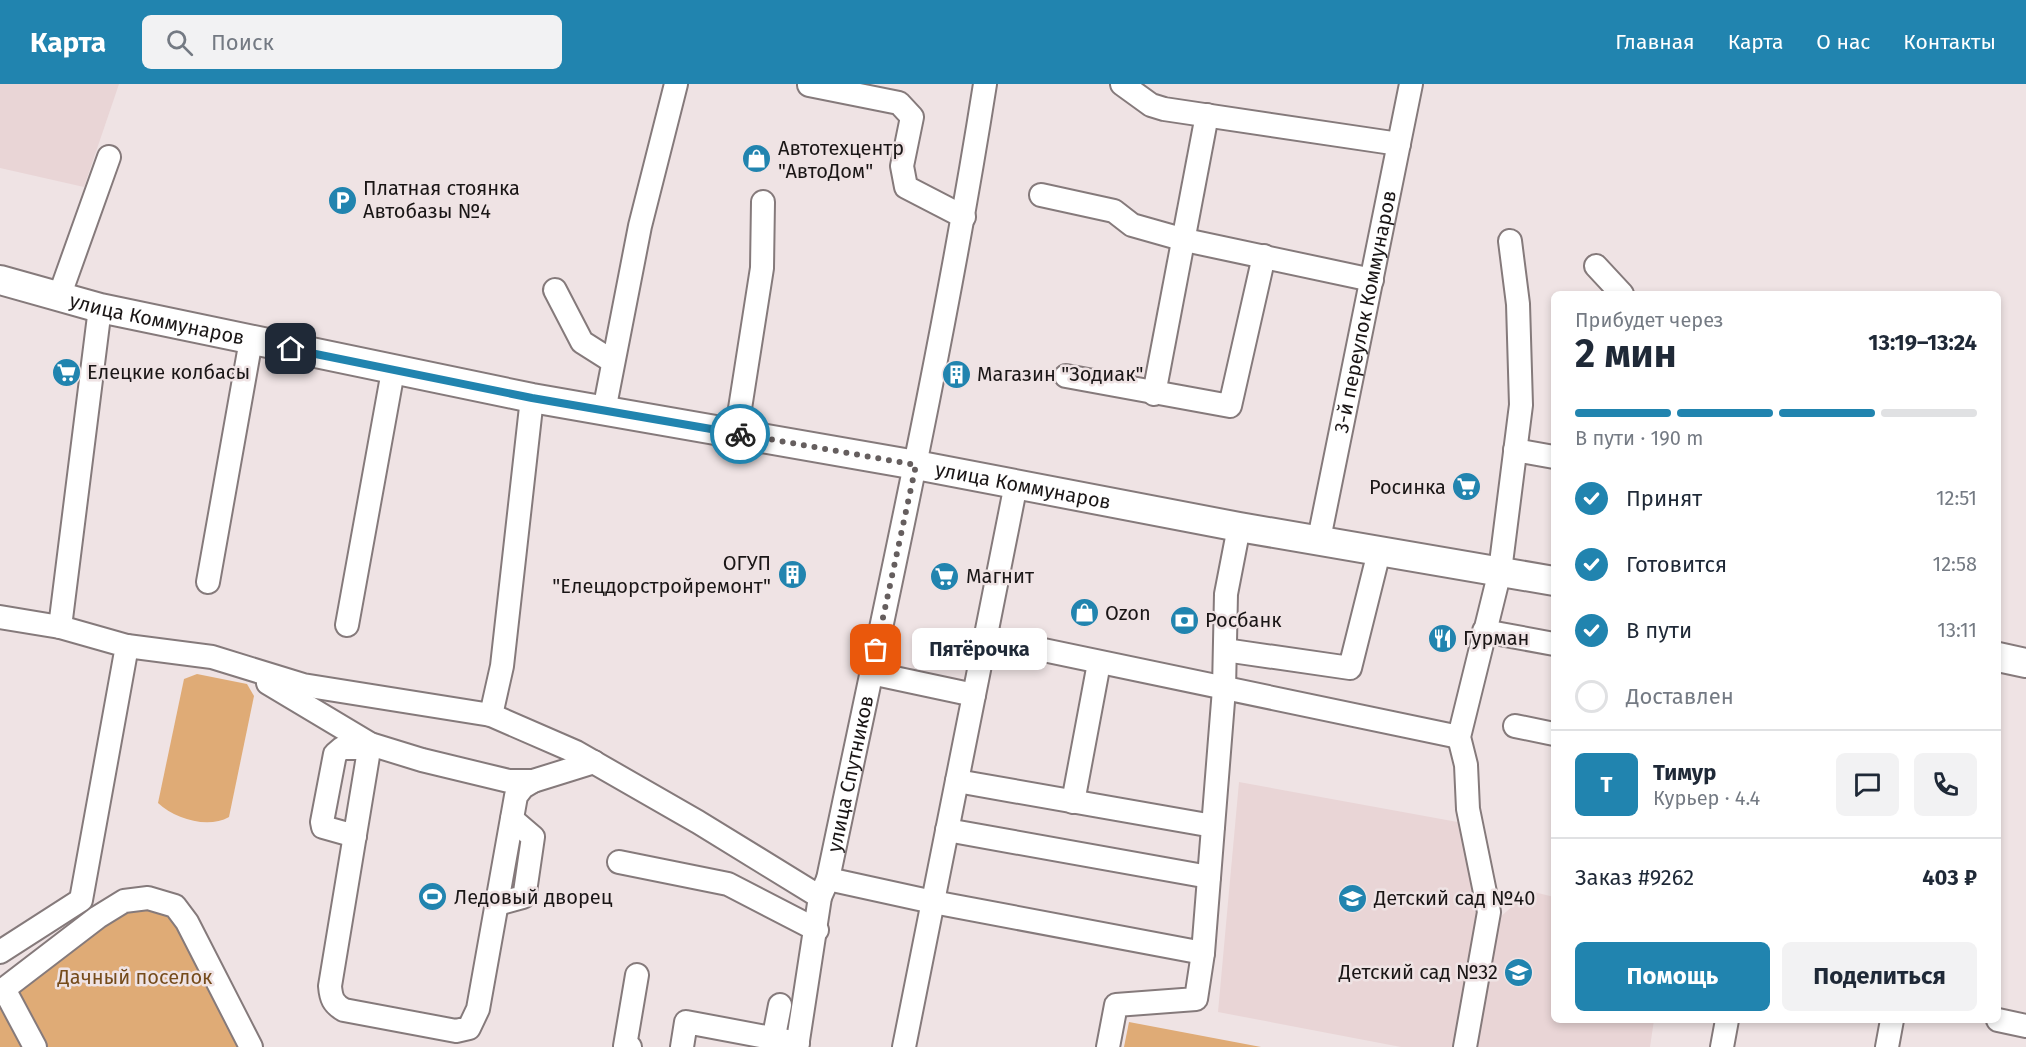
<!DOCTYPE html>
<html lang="ru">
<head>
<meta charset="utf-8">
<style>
	body { margin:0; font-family:"Fira Sans",sans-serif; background:#f2f2f3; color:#1f2937; height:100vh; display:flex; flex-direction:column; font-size:22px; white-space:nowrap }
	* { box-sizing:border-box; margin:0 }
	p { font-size:20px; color:#747a83 }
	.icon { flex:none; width:33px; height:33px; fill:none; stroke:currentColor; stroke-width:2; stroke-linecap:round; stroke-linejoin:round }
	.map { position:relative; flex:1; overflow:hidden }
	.side { position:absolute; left:1551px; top:207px; width:450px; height:732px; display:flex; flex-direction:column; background:#fff; border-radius:9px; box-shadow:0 3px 9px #0003 }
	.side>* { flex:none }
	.pin { position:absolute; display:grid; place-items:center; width:51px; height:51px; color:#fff; margin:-26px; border-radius:12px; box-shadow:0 3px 9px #0006 }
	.courier { position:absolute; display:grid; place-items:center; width:60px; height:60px; margin:-30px; border:4px solid #2184af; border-radius:50%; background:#fff; color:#222; box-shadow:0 2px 8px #0007 }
	.bubble { position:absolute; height:42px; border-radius:9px; background:#fff; box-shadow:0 3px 9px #0003; font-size:20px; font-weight:700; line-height:42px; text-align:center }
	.headline em { font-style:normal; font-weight:700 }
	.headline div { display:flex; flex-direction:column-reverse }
	.headline { display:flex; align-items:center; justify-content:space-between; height:102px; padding:0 24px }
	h1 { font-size:39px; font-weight:700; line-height:45px }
	.bar { display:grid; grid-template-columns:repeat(4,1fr); gap:9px 6px; align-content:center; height:72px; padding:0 24px }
	.bar i { height:8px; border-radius:4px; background:#e0e1e3 }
	.bar .on { background:#2184af }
	.bar p { grid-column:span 4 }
	.line { display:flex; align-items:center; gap:15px; padding:0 24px; border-top:2px solid #e0e1e3 }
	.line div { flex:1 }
	.round { display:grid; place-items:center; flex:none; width:63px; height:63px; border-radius:9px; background:#f2f2f3 }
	ol { padding:0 24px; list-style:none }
	li { display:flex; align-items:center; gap:18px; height:66px }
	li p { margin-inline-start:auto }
	li .icon { padding:6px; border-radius:50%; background:#2184af; color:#fff; stroke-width:4 }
	li:last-child { color:#747a83 }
	li i { width:33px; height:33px; border:3px solid #e0e1e3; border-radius:50% }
	.primary-button { display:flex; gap:12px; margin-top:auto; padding:12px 24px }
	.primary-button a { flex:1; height:69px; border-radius:9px; background:#2184af; color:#fff; font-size:24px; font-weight:700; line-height:69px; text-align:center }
	.primary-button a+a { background:#f2f2f3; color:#1f2937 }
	header { display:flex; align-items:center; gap:36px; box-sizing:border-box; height:84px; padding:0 30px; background:#2184af; color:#fff }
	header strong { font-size:28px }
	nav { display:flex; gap:33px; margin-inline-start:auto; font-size:21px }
	.search { width:420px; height:54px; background:#f2f2f3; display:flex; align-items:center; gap:15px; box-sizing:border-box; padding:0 21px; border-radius:9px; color:#747a83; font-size:22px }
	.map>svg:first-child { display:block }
	.built { fill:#e9d5d6 }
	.green { fill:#dfab76 }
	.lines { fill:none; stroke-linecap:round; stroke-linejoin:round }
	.minor-casing { stroke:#857a7b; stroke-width:26 }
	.major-casing { stroke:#857a7b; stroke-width:32 }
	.minor { stroke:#fff; stroke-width:22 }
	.major { stroke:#fff; stroke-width:28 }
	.done { stroke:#655e5e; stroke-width:6; stroke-dasharray:0 10.8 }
	.route { stroke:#2184af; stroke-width:8 }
	.labels { text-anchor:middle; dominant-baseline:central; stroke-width:5; stroke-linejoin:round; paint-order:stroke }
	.poi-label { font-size:20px; fill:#1a1616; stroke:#efe3e4; text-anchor:start }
	.street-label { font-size:20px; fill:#1a1616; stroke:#efe3e4 }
	.park-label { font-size:20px; fill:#754b1b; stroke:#efe3e4 }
</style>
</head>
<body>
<header>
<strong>Карта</strong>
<div class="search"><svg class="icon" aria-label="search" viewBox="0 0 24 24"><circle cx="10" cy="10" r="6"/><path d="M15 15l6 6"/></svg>Поиск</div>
<nav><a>Главная</a><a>Карта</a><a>О нас</a><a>Контакты</a></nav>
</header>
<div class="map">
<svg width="2026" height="963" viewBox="0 0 2026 963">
	<rect width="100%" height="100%" fill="#efe3e4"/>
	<g class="built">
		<polygon points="0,0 119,0 84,103 0,84"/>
		<polygon points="1239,698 1463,739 1482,832 1461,963 1401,963 1218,928"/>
		<polygon points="1530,807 1554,813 1554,936 1654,936 1650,963 1473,963 1491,841"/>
	</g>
	<g class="green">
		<path d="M197,590L247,600L254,612L229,733C208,745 175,735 158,719L184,595Z"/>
		<polygon points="124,817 175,822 251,963 0,963 0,908"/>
		<polygon points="1129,938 1261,963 1124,963"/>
	</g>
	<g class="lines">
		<defs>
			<g id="minor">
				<polyline points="1122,0 1151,21 1164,25 1399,60"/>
				<polyline points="809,1 899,19 912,33 902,82 906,103 964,133"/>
				<polyline points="1041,111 1114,127 1132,141 1185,156 1372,196"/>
				<polyline points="1596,182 1622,210"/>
				<polyline points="555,206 582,258 612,277"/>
				<polyline points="59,213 109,73"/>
				<polyline points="1066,292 1230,322 1264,172"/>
				<polyline points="1154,310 1207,31"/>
				<polyline points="604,327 640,142 676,0"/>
				<polyline points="736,350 762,184 763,118"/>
				<polyline points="1515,366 1554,373"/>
				<path id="s1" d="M1319,455L1411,0"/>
				<polyline points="208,498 251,256"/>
				<polyline points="0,533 60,543 127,562 81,816 0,868"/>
				<polyline points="347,541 393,287"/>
				<polyline points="60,543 100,224"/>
				<polyline points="1484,547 1554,560"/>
				<polyline points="986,554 1459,653"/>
				<polyline points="127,562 212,573 303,601 491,631 576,668 698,738 820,813"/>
				<polyline points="1225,566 1350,584 1379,468"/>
				<polyline points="871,589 974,611"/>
				<polyline points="268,599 370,660 422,676 509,697 533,697 594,678"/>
				<polyline points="491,631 502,582 532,314"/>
				<polyline points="1515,642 1554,650"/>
				<path d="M370,660L330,902C331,914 333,920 344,926L456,947L469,944L478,925L516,712L523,703L533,697"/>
				<polyline points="957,697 1213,742"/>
				<polyline points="1073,718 1099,579"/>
				<polyline points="947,746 1209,793"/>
				<polyline points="355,752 323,743 322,738 335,670 342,664 369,664"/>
				<polyline points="619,778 728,800 817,846"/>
				<polyline points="828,795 933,818 1203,869 1224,605 1226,510 1239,443"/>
				<polyline points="497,820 523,813 525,808 533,753 512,735"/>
				<polyline points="4,905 35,963"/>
				<polyline points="0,908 98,833 124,817 148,814 175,822 187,838 251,963"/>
				<polyline points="1998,936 2026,942"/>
				<polyline points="774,952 780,921"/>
				<polyline points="630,963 625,962 637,891"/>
				<polyline points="682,963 686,938 798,959"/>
				<path id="s2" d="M797,963L820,813L828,795C883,531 943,267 985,0"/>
				<polyline points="904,963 1016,400"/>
				<polyline points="1108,963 1116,921 1196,915 1203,869"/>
				<polyline points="1465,963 1489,828 1468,725 1466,681 1459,653 1500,487 1521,321 1518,220 1510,157"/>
				<polyline points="1722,963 1727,936"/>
				<polyline points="1887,963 1892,936"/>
			</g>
			<g id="major">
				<path id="s3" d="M0,196L100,224L532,314L916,381L1239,443L1554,497"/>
				<polyline points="1998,573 2026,579"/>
			</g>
		</defs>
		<use href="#minor" class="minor-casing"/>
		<use href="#major" class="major-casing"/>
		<use href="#minor" class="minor"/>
		<use href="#major" class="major"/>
	</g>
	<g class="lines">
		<polyline class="done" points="740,350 916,381 876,566"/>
		<polyline class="route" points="291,265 532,314 740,350"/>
	</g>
	<defs>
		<symbol id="shop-disc" viewBox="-11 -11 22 22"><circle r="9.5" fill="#2184af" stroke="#efe3e4"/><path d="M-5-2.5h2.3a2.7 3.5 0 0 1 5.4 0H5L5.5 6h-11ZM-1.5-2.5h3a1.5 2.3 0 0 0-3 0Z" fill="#fff"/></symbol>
		<symbol id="parking-disc" viewBox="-11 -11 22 22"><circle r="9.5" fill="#2184af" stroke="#efe3e4"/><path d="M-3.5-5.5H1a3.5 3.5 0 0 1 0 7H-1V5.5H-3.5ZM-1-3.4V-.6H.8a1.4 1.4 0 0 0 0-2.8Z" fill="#fff"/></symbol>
		<symbol id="supermarket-disc" viewBox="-11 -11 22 22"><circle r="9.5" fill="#2184af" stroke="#efe3e4"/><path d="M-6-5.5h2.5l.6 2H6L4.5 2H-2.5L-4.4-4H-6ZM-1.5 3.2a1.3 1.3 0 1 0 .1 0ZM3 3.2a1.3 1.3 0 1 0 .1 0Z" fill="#fff"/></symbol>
		<symbol id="building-disc" viewBox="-11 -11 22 22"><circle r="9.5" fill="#2184af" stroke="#efe3e4"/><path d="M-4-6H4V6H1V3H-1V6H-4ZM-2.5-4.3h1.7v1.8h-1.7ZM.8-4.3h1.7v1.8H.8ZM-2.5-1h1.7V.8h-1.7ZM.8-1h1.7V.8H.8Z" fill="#fff"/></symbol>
		<symbol id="bank-disc" viewBox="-11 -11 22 22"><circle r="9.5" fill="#2184af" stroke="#efe3e4"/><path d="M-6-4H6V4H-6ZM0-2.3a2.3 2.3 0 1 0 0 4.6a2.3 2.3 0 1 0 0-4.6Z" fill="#fff"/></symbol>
		<symbol id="restaurant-disc" viewBox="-11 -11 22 22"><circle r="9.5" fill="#2184af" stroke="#efe3e4"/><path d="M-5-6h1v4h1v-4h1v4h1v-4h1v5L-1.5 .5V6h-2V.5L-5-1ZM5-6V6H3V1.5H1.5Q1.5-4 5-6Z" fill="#fff"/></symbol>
		<symbol id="stadium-disc" viewBox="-11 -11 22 22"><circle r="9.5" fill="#2184af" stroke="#efe3e4"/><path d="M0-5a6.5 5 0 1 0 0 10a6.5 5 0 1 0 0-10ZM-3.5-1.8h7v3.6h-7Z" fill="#fff"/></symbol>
		<symbol id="school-disc" viewBox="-11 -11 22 22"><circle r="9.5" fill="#2184af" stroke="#efe3e4"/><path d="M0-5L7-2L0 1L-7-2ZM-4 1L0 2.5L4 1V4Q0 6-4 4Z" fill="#fff"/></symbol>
	</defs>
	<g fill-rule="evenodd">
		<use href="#shop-disc" x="740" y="58" width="33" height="33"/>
		<use href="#parking-disc" x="326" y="100" width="33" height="33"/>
		<use href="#supermarket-disc" x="50" y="272" width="33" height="33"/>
		<use href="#building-disc" x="940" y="274" width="33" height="33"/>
		<use href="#supermarket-disc" x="1450" y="386" width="33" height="33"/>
		<use href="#building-disc" x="776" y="474" width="33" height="33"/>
		<use href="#supermarket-disc" x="928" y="476" width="33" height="33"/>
		<use href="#shop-disc" x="1068" y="512" width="33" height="33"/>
		<use href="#bank-disc" x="1168" y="520" width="33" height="33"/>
		<use href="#restaurant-disc" x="1426" y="538" width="33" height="33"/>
		<use href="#stadium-disc" x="416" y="796" width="33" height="33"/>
		<use href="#school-disc" x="1336" y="798" width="33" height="33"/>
		<use href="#school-disc" x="1502" y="872" width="33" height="33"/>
	</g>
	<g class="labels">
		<g class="poi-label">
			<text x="778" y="64">Автотехцентр<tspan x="778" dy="23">"АвтоДом"</tspan></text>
			<text x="363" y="104">Платная стоянка<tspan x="363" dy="23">Автобазы №4</tspan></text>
			<text x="87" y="288">Елецкие колбасы</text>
			<text x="977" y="290">Магазин "Зодиак"</text>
			<text x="1446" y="403" text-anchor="end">Росинка</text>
			<text x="771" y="479" text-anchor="end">ОГУП<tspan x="771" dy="23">"Елецдорстройремонт"</tspan></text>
			<text x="966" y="492">Магнит</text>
			<text x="1105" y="529">Ozon</text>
			<text x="1205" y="536">Росбанк</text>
			<text x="1463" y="554">Гурман</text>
			<text x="454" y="813">Ледовый дворец</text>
			<text x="1374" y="814">Детский сад №40</text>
			<text x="1498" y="888" text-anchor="end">Детский сад №32</text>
		</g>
		<g class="street-label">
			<text stroke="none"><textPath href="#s1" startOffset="232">3-й переулок Коммунаров</textPath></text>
			<text stroke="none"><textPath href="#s3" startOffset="162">улица Коммунаров</textPath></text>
			<text stroke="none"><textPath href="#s3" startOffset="1044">улица Коммунаров</textPath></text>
			<text stroke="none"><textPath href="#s2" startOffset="279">улица Спутников</textPath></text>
		</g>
		<g class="park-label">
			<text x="135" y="893">Дачный поселок</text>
		</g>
	</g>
</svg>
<div class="pin" style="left:876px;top:566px;background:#ea580c"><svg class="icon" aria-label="bag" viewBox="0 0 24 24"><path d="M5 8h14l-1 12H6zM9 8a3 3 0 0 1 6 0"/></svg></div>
<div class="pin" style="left:291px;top:265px;background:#1f2937"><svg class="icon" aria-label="home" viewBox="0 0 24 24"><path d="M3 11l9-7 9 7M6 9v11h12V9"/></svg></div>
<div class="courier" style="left:740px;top:350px"><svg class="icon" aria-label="bike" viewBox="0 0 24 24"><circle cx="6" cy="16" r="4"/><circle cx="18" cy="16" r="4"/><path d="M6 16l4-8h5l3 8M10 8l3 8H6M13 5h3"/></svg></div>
<div class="bubble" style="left:912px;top:544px;width:135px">Пятёрочка</div>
<section class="side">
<div class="headline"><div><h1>2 мин</h1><p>Прибудет через</p></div><em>13:19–13:24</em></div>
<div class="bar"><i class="on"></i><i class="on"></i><i class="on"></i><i></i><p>В пути · 190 m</p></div>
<ol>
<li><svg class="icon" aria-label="check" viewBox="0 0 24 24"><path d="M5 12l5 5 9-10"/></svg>Принят<p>12:51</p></li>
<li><svg class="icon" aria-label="check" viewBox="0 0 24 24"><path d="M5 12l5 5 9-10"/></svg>Готовится<p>12:58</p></li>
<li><svg class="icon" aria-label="check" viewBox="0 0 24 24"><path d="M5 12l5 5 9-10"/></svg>В пути<p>13:11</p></li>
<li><i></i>Доставлен</li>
</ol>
<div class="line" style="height:108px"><b class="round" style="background:#2184af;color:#fff">Т</b><div><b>Тимур</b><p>Курьер · 4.4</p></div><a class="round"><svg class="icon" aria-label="chat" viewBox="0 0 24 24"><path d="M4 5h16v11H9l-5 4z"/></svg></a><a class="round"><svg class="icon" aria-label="phone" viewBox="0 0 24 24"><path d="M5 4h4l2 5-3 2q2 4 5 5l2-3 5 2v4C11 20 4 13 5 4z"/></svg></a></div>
<div class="line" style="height:78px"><div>Заказ #9262</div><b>403 ₽</b></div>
<div class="primary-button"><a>Помощь</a><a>Поделиться</a></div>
</section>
</div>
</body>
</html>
